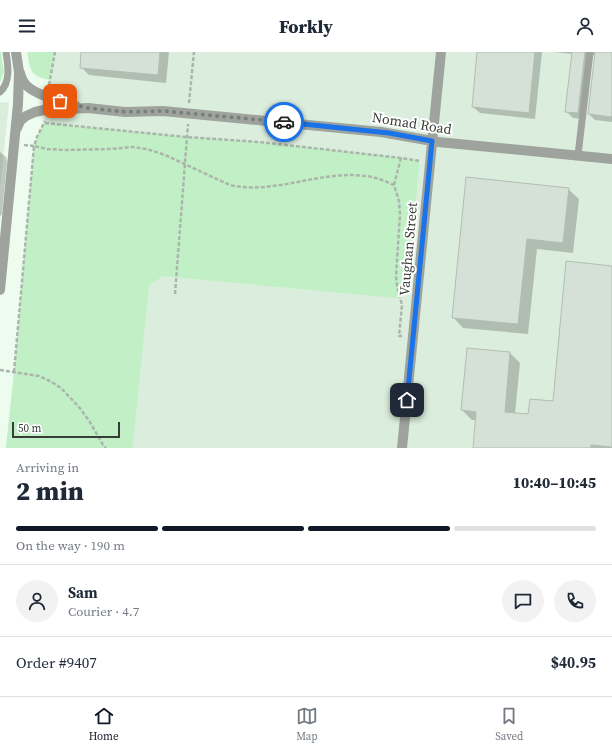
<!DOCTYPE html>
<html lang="en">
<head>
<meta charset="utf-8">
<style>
	body { margin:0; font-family:"Source Serif 4",serif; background:#f2f2f3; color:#1f2937; height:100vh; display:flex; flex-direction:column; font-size:15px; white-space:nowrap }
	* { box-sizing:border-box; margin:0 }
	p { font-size:13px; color:#747a83 }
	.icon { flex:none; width:22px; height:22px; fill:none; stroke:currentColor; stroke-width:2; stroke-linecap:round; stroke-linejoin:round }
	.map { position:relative; height:396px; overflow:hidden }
	.details { display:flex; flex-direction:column; background:#fff; flex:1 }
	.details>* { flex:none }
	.scale { position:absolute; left:12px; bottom:10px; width:108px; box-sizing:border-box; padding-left:4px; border:2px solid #383d38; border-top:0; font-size:11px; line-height:14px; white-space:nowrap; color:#383d38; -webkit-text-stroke:3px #fff; paint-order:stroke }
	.pin { position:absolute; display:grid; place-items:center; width:34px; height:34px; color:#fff; margin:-17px; border-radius:8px; box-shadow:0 2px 6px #0006 }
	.courier { position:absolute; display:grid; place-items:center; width:40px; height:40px; margin:-20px; border:3px solid #1a73e8; border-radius:50%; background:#fff; color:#222; box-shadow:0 1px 5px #0007 }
	.summary em { font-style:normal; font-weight:800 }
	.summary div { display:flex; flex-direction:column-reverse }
	.summary { display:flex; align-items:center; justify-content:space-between; height:68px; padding:0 16px }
	h1 { font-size:26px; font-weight:800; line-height:30px }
	.bar { display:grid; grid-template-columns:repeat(4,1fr); gap:6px 4px; align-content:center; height:48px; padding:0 16px }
	.bar i { height:5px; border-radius:3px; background:#e0e1e3 }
	.bar .selected { background:#111827 }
	.bar p { grid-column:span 4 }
	.line { display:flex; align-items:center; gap:10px; padding:0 16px; border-top:1px solid #e0e1e3 }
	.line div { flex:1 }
	.round { display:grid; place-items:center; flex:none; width:42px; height:42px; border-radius:21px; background:#f2f2f3 }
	header { display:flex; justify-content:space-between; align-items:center; height:52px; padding:0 16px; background:#fff; font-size:18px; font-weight:800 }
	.tabs { display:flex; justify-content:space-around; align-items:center; height:56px; border-top:1px solid #e0e1e3; background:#fff; font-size:11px; color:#747a83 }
	.tabs a { display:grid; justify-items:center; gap:2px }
	.tabs .selected { color:#111827 }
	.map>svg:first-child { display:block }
	.built { fill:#dbeedd }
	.green { fill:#c2f0c6 }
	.shadow { fill:#0003 }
	.building { fill:#d5e1d6; stroke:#b1bdb2 }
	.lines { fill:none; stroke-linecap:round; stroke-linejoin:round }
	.path { stroke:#abb5ac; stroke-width:2.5; stroke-dasharray:4 2; stroke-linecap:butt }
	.lane { stroke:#9ea39e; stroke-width:7 }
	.street { stroke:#9ea39e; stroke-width:10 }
	.done { stroke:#788078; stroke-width:4; stroke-dasharray:0 7.2 }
	.route { stroke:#1a73e8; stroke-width:5 }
	.labels { text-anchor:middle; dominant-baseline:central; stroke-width:4; stroke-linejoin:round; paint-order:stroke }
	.street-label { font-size:14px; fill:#383d38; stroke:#fff }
</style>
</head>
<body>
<header><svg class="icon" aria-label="menu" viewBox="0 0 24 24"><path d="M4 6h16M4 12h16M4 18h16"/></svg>Forkly<svg class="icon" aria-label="person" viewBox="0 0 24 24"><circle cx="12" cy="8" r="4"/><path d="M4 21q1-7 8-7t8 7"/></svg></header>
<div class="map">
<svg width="612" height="396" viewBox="0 0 612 396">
	<rect width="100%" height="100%" fill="#eefbef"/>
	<g class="built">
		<polygon points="55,0 612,0 612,396 6,396 14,320 34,94 37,85 44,71 49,28"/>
		<polygon points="0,50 9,51 0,135"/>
	</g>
	<g class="green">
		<polygon points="0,0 1,0 4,20 0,31"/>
		<path d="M27,0H55L49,28C29,23 31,19 27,0Z"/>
		<polygon points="44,71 186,85 259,90 401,106 418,109 419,115 407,242 395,246 163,224 149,234 133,392 132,396 6,396 14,320 34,94 37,85"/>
	</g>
	<g class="shadow">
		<polygon points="82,0 169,0 166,31 89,23 81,15"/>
		<polygon points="478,0 542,0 535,67 480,61 473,55"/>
		<polygon points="553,0 612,0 612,70 595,68 589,62 596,2 593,3 584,67 573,66 566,59 573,2"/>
		<polygon points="0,100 6,105 7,110 2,162 0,165"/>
		<polygon points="568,137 579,147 573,201 537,197 528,282 463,276 453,265"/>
		<polygon points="612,215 612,396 474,396 477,368 472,368 462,358 468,297 510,301 520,311 515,362 529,363 554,351"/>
	</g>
	<g class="building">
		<polygon points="81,0 160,0 158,23 80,16"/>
		<polygon points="477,0 535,0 529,61 472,55"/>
		<polygon points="572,0 585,0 578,61 565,60"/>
		<polygon points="595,0 612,0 612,65 588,62"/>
		<polygon points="466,125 569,136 563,191 527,187 518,272 452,266"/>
		<polygon points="566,209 612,214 612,395 591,393 591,396 473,396 476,360 461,358 467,296 510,300 505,360 528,362 530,347 553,349"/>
	</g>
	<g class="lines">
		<g class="path">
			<polyline points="49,33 55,0"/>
			<polyline points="189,51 194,0"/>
			<polyline points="45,71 186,85 259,90 401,106 420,109"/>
			<polyline points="24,93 34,94 37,85 45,69"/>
			<polyline points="394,133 401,106"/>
			<polyline points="175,242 188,72"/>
			<polyline points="0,318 39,324 50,329 61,336 79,355 90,370 103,393 106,396"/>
			<path d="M14,320L34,94L47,97L65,98L111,97L132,95L147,97L165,103L230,133C275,143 320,118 365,124C376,125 385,129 394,133L399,149L400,162L396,224L397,234L402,253L399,284H402"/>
		</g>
		<g class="lane">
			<path d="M0,40C11,30 8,13 6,0"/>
			<polyline points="578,103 590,0"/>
		</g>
		<g class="street">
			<path d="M20,21C21,25 23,30 26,33C35,43 62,50 76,54"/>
			<polyline points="17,76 20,69 26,64 35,60 44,58 88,56 125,60 163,59 381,80 438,90 612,107"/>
			<polyline points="0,238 18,52 19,20 16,0"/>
			<polyline points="402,396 441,0"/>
		</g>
	</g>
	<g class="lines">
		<polyline class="done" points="60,49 88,56 125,60 163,59 284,70"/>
		<polyline class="route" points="284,70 389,81 432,89 407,348"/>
	</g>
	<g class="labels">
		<g class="street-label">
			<text transform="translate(412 71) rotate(9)">Nomad Road</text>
			<text transform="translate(408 197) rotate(-85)">Vaughan Street</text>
		</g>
	</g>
</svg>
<div class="scale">50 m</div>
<div class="pin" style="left:60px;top:49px;background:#ea580c"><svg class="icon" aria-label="bag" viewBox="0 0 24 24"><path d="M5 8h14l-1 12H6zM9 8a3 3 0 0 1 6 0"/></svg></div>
<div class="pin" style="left:407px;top:348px;background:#1f2937"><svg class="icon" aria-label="home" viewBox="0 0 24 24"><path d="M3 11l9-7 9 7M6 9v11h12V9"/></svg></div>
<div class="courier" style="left:284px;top:70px"><svg class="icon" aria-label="car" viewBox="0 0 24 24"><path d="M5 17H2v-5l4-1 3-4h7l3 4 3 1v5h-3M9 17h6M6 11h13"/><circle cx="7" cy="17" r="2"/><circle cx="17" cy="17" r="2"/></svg></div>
</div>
<section class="details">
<div class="summary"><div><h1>2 min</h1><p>Arriving in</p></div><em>10:40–10:45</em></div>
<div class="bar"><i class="selected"></i><i class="selected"></i><i class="selected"></i><i></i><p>On the way · 190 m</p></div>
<div class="line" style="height:72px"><a class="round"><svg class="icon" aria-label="person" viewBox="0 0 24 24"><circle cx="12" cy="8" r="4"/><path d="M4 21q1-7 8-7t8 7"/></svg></a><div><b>Sam</b><p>Courier · 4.7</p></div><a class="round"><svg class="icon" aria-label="chat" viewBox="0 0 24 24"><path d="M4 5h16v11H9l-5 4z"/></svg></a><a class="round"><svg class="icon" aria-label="phone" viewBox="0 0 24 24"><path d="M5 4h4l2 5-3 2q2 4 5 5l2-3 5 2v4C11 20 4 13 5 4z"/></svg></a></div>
<div class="line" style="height:52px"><div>Order #9407</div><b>$40.95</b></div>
</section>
<nav class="tabs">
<a class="selected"><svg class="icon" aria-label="home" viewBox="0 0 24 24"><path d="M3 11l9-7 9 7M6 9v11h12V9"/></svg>Home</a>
<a><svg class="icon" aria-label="map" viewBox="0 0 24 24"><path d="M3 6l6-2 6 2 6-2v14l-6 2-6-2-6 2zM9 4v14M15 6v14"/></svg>Map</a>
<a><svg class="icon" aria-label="saved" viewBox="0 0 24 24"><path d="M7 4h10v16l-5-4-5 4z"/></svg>Saved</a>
</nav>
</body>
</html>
